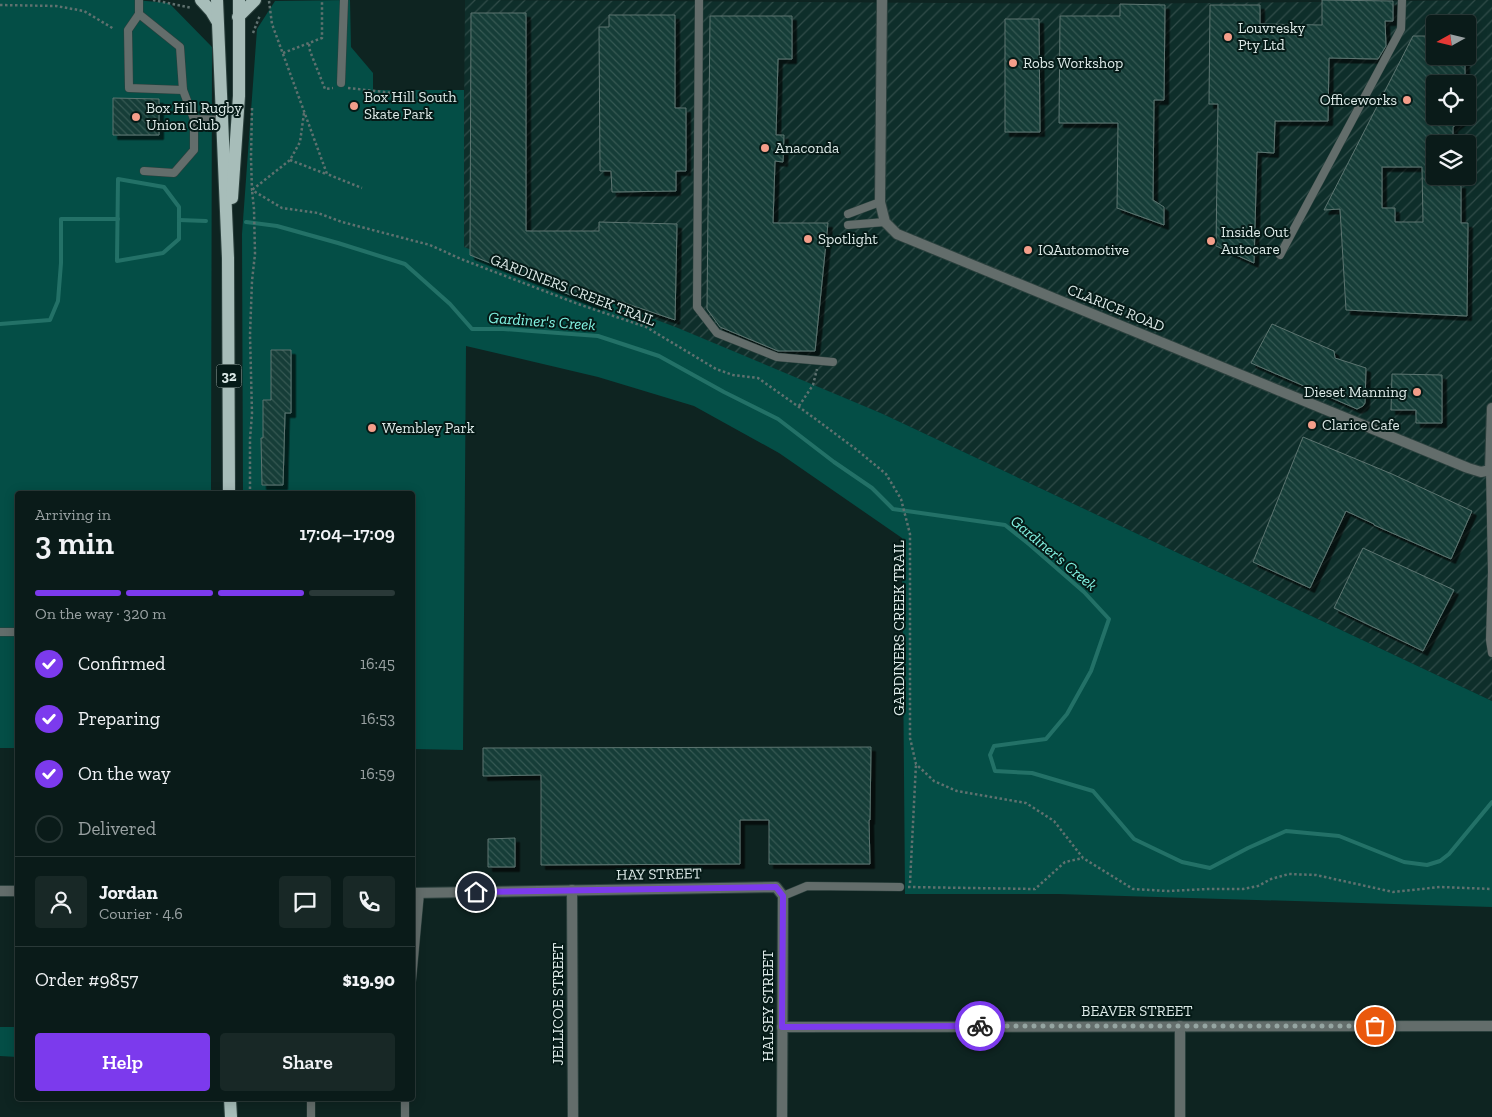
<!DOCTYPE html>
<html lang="en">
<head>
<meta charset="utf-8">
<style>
	body { margin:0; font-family:"Zilla Slab",serif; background:#182826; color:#f1f3f6; height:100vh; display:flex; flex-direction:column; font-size:19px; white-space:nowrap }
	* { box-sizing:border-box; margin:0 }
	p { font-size:16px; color:#99a1a2 }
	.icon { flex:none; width:28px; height:28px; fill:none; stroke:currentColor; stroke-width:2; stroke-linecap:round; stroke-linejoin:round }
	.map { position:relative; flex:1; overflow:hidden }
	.details { position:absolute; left:15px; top:491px; width:400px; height:610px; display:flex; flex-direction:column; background:#0a1b19; border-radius:5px; box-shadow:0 2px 12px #0003,0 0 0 1px #2a3938 }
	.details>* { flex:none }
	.needle { width:32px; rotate:262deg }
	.tools { position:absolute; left:1426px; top:15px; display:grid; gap:10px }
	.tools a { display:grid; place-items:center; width:50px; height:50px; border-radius:5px; background:#0a1b19; box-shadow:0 2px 12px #0003,0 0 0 1px #2a3938; font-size:25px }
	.pin { position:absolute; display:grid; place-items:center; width:42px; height:42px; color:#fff; margin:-21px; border:2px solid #fff; border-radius:50%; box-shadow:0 1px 5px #0007 }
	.courier { position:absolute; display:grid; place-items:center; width:50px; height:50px; margin:-25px; border:4px solid #7c3aed; border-radius:50%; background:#fff; color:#222; box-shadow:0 1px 6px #0007 }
	.head em { font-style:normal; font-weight:600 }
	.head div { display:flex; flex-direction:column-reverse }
	.head { display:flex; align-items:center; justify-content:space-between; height:85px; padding:0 20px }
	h1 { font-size:32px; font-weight:600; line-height:38px }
	.bar { display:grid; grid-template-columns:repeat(4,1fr); gap:8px 5px; align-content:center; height:60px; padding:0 20px }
	.bar i { height:6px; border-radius:4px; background:#2a3938 }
	.bar .current { background:#7c3aed }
	.bar p { grid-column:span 4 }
	.line { display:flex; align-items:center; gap:12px; padding:0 20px; border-top:1px solid #2a3938 }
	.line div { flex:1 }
	.round { display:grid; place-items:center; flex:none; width:52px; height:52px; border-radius:5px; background:#182826 }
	ol { padding:0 20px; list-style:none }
	li { display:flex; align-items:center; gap:15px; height:55px }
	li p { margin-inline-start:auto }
	li .icon { padding:5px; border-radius:50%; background:#7c3aed; color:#fff; stroke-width:4 }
	li:last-child { color:#99a1a2 }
	li i { width:28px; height:28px; border:2px solid #2a3938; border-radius:50% }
	.cta { display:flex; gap:10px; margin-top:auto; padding:10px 20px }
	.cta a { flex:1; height:58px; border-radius:5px; background:#7c3aed; color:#fff; font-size:20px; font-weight:600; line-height:58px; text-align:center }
	.cta a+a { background:#182826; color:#f1f3f6 }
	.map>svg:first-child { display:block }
	.industrial { fill:url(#industrial-furrows); fill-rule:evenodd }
	.green { fill:#044e46 }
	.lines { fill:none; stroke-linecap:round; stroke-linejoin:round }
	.stream { stroke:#237167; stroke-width:4 }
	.building { fill:url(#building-back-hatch); stroke:#5d7571; fill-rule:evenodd; filter:url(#shadow) }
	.lane-casing { stroke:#2b403d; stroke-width:9 }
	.street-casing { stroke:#2b403d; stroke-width:12 }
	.primary-casing { stroke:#2b403d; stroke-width:14 }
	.path { stroke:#5f716f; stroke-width:2.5; stroke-dasharray:2.5 2.5; stroke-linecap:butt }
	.lane { stroke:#636d6b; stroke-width:8 }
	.street { stroke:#636d6b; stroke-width:10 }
	.primary { stroke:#a7bdb9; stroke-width:12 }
	.done { stroke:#95a5a2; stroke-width:5; stroke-dasharray:0 9 }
	.route { stroke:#7c3aed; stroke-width:6 }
	.poi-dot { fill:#f49e8a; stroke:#051a17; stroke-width:2 }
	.labels { text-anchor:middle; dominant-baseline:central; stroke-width:4; stroke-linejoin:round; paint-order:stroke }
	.shield { fill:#051a17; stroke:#9caca9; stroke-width:1 }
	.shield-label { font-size:14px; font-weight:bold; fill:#ddeae8 }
	.poi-label { font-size:15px; fill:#ddeae8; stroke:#051a17; text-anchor:start }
	.street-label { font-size:15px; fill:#ddeae8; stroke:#051a17 }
	.water-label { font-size:16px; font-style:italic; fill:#83f3e3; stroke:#051a17 }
</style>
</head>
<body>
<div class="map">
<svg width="1492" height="1117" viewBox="0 0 1492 1117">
	<defs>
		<pattern id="industrial-furrows" width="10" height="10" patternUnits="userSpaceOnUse" patternTransform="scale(1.25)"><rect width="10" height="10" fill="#0e2e2a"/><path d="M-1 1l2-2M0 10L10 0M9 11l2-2" fill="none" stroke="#314c49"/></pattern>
		<pattern id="building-back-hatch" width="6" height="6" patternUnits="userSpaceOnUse" patternTransform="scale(1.25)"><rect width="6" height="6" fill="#153d37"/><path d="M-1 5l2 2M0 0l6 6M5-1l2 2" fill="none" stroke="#375954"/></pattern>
		<filter id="shadow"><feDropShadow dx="4.5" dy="4.5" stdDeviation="0" flood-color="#0009"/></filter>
	</defs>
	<rect width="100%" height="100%" fill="#0e2421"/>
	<path class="industrial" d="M465,0L1120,4L1492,0V701L883,414L463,247ZM1435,24H1468V56H1435ZM1435,84H1468V116H1435ZM1435,144H1468V176H1435Z"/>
	<g class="green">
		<polygon points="0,0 135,0 169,3 212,47 211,494 18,494 17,748 0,748"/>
		<polygon points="350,0 351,47 373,73 373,90 464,90 464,247 678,328 883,414 1492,701 1492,907 1058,894 905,894 902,538 779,453 694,406 598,377 466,346 463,750 413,749 412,494 243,494 242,234 257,29 275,1"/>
		<polygon points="0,1027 17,1027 17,1057 0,1056"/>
	</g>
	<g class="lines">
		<g class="stream">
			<polygon points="118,179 164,187 179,207 179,239 163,253 117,261"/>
			<polyline points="179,220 206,221"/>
			<polyline points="246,222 277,226 338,243 405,264 450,304 472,329 503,329 598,336 659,356 724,392 778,419 834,462 872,488 893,509 1005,525 1030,545 1084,592 1109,619 1091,671 1067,714 1046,739 994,746 990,755 995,771 1032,773 1093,791 1134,839 1182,862 1210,868 1248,848 1286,831 1339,836 1404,862 1427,865 1440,861 1449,854 1492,802"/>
			<polyline points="0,324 50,320 58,301 61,263 61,219 118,219"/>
		</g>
	</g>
	<g class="building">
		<polygon points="1322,0 1393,1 1393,21 1385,21 1386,46 1378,59 1329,58 1328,121 1275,121 1274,153 1257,152 1254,263 1216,246 1218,104 1209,104 1210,5 1260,5 1260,24 1322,25"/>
		<polygon points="1120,4 1165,5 1164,100 1154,100 1153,200 1164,207 1164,225 1117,208 1118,123 1059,123 1060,16 1120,16"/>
		<polygon points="471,13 526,13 526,231 599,231 599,222 677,224 675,320 598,294 598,306 470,255"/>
		<polygon points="609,15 675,15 675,108 686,108 686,171 676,171 676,191 612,192 611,171 600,171 599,27 609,27"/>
		<polygon points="710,16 792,16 792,59 778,59 776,135 784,135 783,162 775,161 773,223 828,223 815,351 778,351 720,327 707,309"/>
		<polygon points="1005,19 1039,19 1040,132 1005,132"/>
		<path d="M1413,36H1435V56H1465V84H1435V116H1468L1453,127V144H1435V184H1461V223H1468L1467,316L1346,310L1340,209L1324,210ZM1382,167H1422L1423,222H1395V208H1382Z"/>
		<polygon points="113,98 159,99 159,135 113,135"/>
		<polygon points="1272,324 1334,351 1335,358 1366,368 1365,403 1363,406 1357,409 1251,363"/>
		<polygon points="271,350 291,350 291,413 285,413 283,485 262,485 261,438 263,438 263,400 271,400"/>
		<polygon points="1392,374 1442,375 1442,423 1416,423 1416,410 1391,410"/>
		<polygon points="1303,437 1392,474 1472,511 1451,559 1374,525 1374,524 1346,511 1310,588 1253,562"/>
		<polygon points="1363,548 1454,590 1423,651 1334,608"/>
		<polygon points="871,747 870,820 869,820 870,864 769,864 769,820 740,820 740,864 541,865 541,775 483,776 483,748"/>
		<polygon points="515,838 515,867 488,867 488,839"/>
	</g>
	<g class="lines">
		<defs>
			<g id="lane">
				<polyline points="139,0 139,14 128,30 129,88 183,90"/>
				<polyline points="699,0 697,307 717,333 777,357 833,362"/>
				<polyline points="139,14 180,47 183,90 194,119 194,150 174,173 144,171"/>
				<polyline points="341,83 344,0"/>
				<polyline points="194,119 221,120"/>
				<polyline points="848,214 880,202"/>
				<polyline points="848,225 885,222"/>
				<polyline points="1280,255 1401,29 1402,0"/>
				<polyline points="1490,470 1492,572 1490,640 1492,653"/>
				<polyline points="0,632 18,632"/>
				<polyline points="783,896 807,886 900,887"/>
				<polyline points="412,980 420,893"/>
				<polyline points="311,1117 311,1099"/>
				<polyline points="405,1117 405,1099"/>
			</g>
			<g id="street">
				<polyline points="882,0 880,202 885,222 897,234 1468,468 1481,472 1490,470 1492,408"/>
				<polyline points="572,890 573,1117"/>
				<polyline points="0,891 18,891"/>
				<polyline points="412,893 776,887 783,896 782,1117"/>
				<polyline points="1180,1026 1180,1117"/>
				<polyline points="782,1027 1492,1026"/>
			</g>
			<g id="primary">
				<polyline points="201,0 211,11 217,21"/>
				<polyline points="217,0 228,258 229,494"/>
				<polyline points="238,17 255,0"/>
				<polyline points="232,198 239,96 239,0"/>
				<polyline points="230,1099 231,1117"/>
			</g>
		</defs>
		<use href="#lane" class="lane-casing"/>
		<use href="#street" class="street-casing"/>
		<use href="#primary" class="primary-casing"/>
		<g class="path">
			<polyline points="153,0 192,8"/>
			<polyline points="269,1 272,24 327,174 362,188"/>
			<polyline points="0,5 56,6 84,11 114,29"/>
			<polyline points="253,33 260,15"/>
			<polyline points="309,44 310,51 325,89 333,88"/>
			<polyline points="283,53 322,38 322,0"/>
			<polyline points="348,88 393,93"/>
			<polyline points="252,108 251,158 252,190 282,208 318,213 342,222 430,245 461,259 578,304 646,327 716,369 733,375 758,378 806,412 857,450 886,474 901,499 910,534 910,738 916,764 934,781 957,791 1026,803 1054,821 1083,858 1133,889 1167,891 1209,889 1243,889 1258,886 1271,879 1289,874 1316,875 1393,892 1440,887 1492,889"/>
			<polyline points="290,160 326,174"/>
			<polyline points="799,406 813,385 817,369"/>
			<polyline points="250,494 250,439 252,414 250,335 252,281 255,254 254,209 252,190 290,160 300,142 304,113"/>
			<polyline points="910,883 916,764"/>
			<polyline points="908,887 1035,889 1065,862 1083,858"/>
		</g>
		<use href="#lane" class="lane"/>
		<use href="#street" class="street"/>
		<use href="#primary" class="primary"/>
	</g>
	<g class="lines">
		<polyline class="done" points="980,1026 1375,1026"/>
		<polyline class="route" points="476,892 776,887 783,896 782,1027 980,1026"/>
	</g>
	<g class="poi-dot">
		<circle cx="1228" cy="37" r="5"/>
		<circle cx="1013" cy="63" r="5"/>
		<circle cx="1407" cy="100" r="5"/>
		<circle cx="354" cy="106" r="5"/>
		<circle cx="136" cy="117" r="5"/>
		<circle cx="765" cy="148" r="5"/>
		<circle cx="808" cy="239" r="5"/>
		<circle cx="1211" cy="241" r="5"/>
		<circle cx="1028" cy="250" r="5"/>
		<circle cx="1417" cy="392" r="5"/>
		<circle cx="1312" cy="425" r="5"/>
		<circle cx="372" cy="428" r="5"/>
	</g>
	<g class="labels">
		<rect class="shield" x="216.5" y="364.5" width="25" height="23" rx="4"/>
		<g class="shield-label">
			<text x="229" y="376">32</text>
		</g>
		<g class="poi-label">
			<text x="1238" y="28">Louvresky<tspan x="1238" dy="17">Pty Ltd</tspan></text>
			<text x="1023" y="63">Robs Workshop</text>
			<text x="364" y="97">Box Hill South<tspan x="364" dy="17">Skate Park</tspan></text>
			<text x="1397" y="100" text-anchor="end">Officeworks</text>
			<text x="146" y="108">Box Hill Rugby<tspan x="146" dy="17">Union Club</tspan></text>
			<text x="775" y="148">Anaconda</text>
			<text x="1221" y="232">Inside Out<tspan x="1221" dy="17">Autocare</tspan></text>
			<text x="818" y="239">Spotlight</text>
			<text x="1038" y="250">IQAutomotive</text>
			<text x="1407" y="392" text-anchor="end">Dieset Manning</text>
			<text x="1322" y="425">Clarice Cafe</text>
			<text x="382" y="428">Wembley Park</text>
		</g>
		<g class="street-label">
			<text transform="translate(573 290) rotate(21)">GARDINERS CREEK TRAIL</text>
			<text transform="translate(1116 308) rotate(22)">CLARICE ROAD</text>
			<text transform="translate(899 628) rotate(-90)">GARDINERS CREEK TRAIL</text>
			<text transform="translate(659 874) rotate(-1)">HAY STREET</text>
			<text transform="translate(558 1004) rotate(-90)">JELLICOE STREET</text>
			<text transform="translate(768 1006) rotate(-90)">HALSEY STREET</text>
			<text x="1137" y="1011">BEAVER STREET</text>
		</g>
		<g class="water-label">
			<text transform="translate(542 321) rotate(4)">Gardiner's Creek</text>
			<text transform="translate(1054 553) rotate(40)">Gardiner's Creek</text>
		</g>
	</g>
</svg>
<div class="tools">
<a><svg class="needle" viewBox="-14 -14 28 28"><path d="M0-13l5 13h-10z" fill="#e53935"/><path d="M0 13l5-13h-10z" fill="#99a1a2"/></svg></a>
<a><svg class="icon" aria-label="locate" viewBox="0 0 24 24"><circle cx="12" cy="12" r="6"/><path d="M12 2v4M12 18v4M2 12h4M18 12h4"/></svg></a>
<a><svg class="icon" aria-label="layers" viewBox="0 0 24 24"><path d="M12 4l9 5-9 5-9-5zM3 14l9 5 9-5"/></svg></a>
</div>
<div class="pin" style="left:1375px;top:1026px;background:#ea580c"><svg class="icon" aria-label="bag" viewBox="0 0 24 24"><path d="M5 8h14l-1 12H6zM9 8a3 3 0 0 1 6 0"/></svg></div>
<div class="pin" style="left:476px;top:892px;background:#1f2937"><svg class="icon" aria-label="home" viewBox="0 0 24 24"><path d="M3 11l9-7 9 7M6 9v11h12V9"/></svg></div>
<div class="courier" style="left:980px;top:1026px"><svg class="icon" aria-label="bike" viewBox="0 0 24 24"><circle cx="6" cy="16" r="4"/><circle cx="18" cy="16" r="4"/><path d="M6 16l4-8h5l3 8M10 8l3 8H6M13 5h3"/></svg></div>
<section class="details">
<div class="head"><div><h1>3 min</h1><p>Arriving in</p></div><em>17:04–17:09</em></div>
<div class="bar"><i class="current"></i><i class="current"></i><i class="current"></i><i></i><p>On the way · 320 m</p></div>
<ol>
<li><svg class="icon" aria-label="check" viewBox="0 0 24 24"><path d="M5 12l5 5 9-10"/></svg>Confirmed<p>16:45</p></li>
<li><svg class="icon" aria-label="check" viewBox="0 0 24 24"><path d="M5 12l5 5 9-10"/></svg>Preparing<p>16:53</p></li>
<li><svg class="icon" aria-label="check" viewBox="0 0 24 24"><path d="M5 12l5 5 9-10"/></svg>On the way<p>16:59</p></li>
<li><i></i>Delivered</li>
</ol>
<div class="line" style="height:90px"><a class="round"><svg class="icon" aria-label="person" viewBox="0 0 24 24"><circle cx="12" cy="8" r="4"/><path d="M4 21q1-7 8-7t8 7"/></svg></a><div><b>Jordan</b><p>Courier · 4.6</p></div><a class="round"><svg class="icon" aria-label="chat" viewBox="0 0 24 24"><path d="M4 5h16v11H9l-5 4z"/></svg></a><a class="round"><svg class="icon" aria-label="phone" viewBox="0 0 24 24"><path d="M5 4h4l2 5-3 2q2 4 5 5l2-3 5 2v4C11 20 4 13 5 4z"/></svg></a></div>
<div class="line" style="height:65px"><div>Order #9857</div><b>$19.90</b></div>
<div class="cta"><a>Help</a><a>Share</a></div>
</section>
</div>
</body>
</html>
